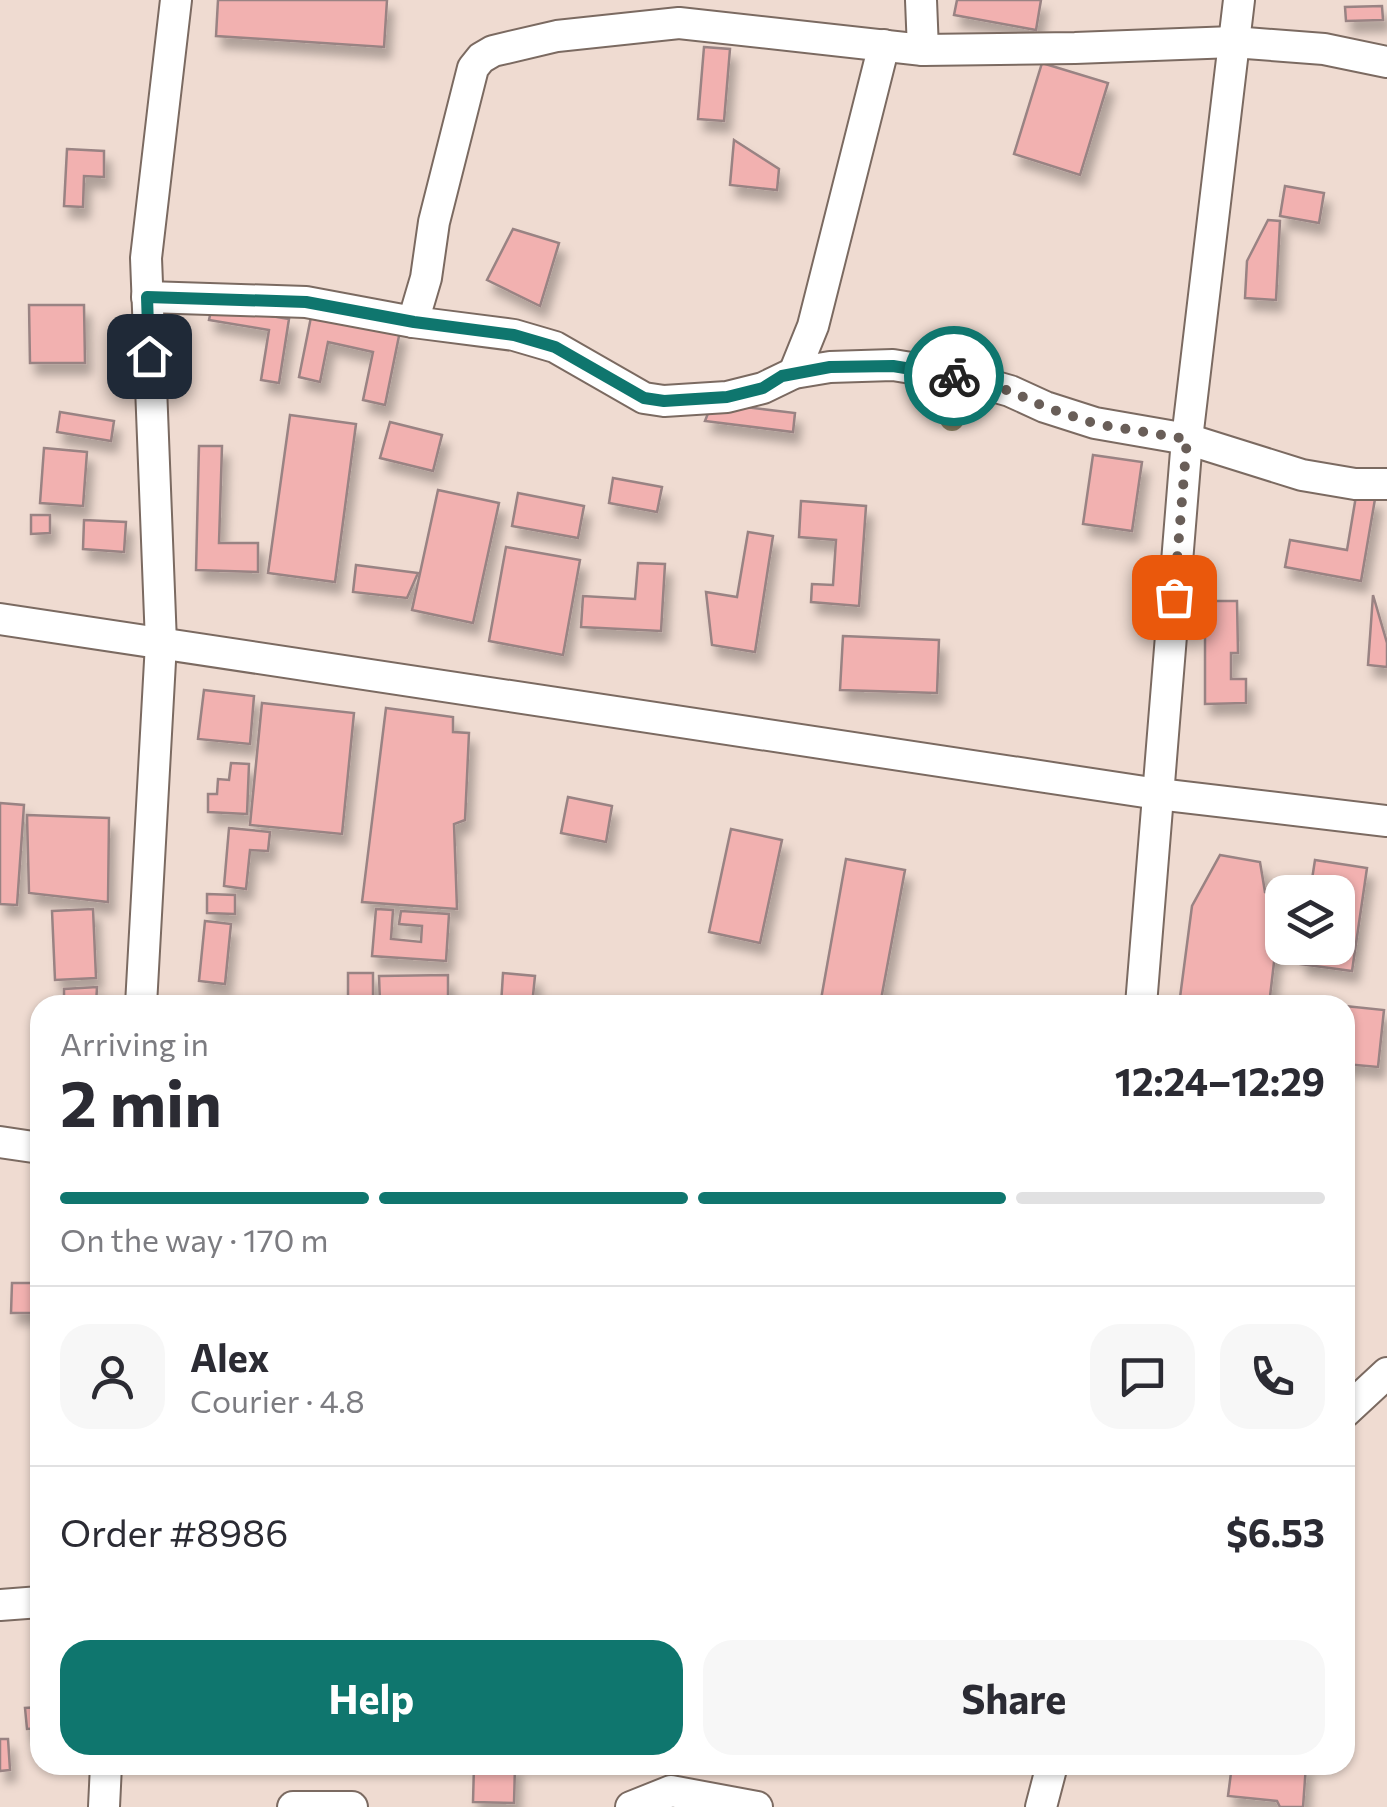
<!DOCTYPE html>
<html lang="en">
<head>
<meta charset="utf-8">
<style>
	body { margin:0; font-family:Commissioner,sans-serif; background:#f7f7f7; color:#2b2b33; height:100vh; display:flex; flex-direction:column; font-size:38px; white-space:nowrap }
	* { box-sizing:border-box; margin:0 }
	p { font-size:32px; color:#7c7c81 }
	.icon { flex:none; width:55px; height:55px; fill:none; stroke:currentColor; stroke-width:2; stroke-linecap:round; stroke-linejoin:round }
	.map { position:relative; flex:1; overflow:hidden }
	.panel { position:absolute; left:30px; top:995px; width:1325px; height:780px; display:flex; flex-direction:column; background:#fff; border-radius:30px; box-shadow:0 2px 8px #0004 }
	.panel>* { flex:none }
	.buttons { position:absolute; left:1265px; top:875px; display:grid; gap:20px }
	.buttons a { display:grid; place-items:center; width:90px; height:90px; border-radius:20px; background:#fff; box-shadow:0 2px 8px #0004; font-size:50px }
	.pin { position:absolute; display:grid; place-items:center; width:85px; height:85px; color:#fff; margin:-42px; border-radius:20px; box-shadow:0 5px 15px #0006 }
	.courier { position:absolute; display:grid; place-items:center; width:100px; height:100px; margin:-50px; border:8px solid #0f766e; border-radius:50%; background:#fff; color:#222; box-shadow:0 2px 12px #0007 }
	.headline em { font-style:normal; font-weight:700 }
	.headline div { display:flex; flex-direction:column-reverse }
	.headline { display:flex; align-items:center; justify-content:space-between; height:170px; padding:0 30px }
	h1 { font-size:65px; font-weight:700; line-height:75px }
	.bar { display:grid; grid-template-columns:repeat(4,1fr); gap:15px 10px; align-content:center; height:120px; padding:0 30px }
	.bar i { height:12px; border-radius:8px; background:#e1e1e2 }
	.bar .active { background:#0f766e }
	.bar p { grid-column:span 4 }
	.line { display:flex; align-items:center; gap:25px; padding:0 30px; border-top:2px solid #e1e1e2 }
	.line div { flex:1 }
	.round { display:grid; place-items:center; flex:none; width:105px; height:105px; border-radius:30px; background:#f7f7f7 }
	.primary-button { display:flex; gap:20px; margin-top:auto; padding:20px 30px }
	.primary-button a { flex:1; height:115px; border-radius:30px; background:#0f766e; color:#fff; font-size:40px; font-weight:700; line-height:115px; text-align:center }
	.primary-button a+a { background:#f7f7f7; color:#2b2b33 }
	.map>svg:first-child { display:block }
	.building { fill:#f2b1b0; stroke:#998383; stroke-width:2.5; filter:url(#shadow) }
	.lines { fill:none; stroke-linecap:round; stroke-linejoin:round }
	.street-casing { stroke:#7b6a61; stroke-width:34 }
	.street { stroke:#fff; stroke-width:30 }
	.tree { fill:#8e8365 }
	.done { stroke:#695e58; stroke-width:10; stroke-dasharray:0 18 }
	.route { stroke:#0f766e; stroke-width:12 }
</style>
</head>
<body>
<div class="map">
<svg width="1387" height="1807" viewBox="0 0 1387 1807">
	<defs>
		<filter id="shadow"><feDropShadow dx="6" dy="11" stdDeviation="5" flood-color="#0004"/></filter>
	</defs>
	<rect width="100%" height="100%" fill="#efdbd1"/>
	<g class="building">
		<polygon points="218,0 387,0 384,47 216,36"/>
		<polygon points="957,0 1041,0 1036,30 954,15"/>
		<polygon points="1382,6 1383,20 1346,21 1345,7"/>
		<polygon points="704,47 730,49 724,121 698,119"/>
		<polygon points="1042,63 1108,83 1080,175 1014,154"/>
		<polygon points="734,140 779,169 777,190 730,185"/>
		<polygon points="67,149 104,151 104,177 84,176 83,207 64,206"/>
		<polygon points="1285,186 1324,193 1319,223 1280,216"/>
		<polygon points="1268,220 1280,221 1276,300 1245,298 1247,261"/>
		<polygon points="513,229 559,243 540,306 487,280"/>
		<polygon points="29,305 84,305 85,363 30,363"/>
		<polygon points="212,306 289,319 279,383 261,380 269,330 209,320"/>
		<polygon points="312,312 400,331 385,405 363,400 373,352 328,342 320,382 299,377"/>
		<polygon points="712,403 795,413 793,432 705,421"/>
		<polygon points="60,412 114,421 111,441 57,432"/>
		<polygon points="290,415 356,424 335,582 268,573"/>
		<polygon points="390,422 442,435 433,471 380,458"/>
		<polygon points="199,446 222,446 219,543 258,543 258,572 196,570"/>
		<polygon points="44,448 87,452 83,506 40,503"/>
		<polygon points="1093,455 1142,462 1132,531 1083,524"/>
		<polygon points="613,478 662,487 657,512 609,503"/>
		<polygon points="438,490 499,503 473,623 412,610"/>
		<polygon points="518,493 584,506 578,538 512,526"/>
		<polygon points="1356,496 1375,499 1361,581 1285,567 1290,540 1347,550"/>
		<polygon points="801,501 866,506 859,606 811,602 812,584 833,585 836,540 799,537"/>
		<polygon points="31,515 50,515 50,533 31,534"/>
		<polygon points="84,520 126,522 124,552 83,549"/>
		<polygon points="748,532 773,536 755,652 712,645 706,592 737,597"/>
		<polygon points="506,547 580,560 563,655 489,641"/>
		<polygon points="638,563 665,564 661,631 581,627 583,596 635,599"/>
		<polygon points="356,565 418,573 407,598 353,592"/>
		<polygon points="1373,595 1387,643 1387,667 1368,665"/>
		<polygon points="1205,601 1237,601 1238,653 1231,653 1231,679 1246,679 1246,703 1205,704"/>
		<polygon points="843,636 939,640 937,693 840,690"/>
		<polygon points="204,690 254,696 250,744 198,739"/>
		<polygon points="262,703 354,713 342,834 250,825"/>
		<polygon points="386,708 453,717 453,732 469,733 465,820 454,824 457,909 362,902"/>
		<polygon points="231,763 249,764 247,814 208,812 208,794 217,794 218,779 229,780"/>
		<polygon points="568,797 612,806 606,842 561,833"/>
		<polygon points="0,803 24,805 17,905 0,904"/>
		<polygon points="27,815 109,818 108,902 29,893"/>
		<polygon points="229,828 270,832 268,851 250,850 246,889 224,886"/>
		<polygon points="731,829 782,840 760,943 709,932"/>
		<polygon points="1220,855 1260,862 1265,892 1282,894 1269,1005 1179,1005 1192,906"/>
		<polygon points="846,859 905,870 880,1005 820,1005"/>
		<polygon points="1315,860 1367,868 1352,971 1300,964 1303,948 1338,948 1338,892 1310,892"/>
		<polygon points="207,894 235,895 235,914 207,913"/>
		<polygon points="93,909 96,978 55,980 52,911"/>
		<polygon points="376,909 393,910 391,939 421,942 422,926 399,924 401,911 449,914 446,961 372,956"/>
		<polygon points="205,921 231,924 225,984 199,981"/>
		<rect x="348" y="973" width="25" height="32"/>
		<polygon points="503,973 535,976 532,1005 501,1005"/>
		<polygon points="448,975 448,1000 380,1002 379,976"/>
		<polygon points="97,987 96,1005 64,1005 64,989"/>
		<polygon points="1345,1006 1384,1010 1378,1067 1345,1064"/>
		<polygon points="12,1283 40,1283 40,1313 11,1313"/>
		<polygon points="40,1707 40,1728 27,1729 25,1708"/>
		<polygon points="0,1739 8,1739 10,1770 0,1771"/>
		<polygon points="474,1765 515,1765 514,1803 473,1802"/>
		<polygon points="1232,1765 1306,1765 1303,1807 1280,1807 1277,1801 1228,1796"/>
	</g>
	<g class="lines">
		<defs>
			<g id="street">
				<polyline points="921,0 923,50"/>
				<polyline points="147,297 306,302 413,322 514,335 555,347 644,398 664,401 727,397 763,388 794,373 830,367 893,365 954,375 1010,391 1045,407 1095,423 1187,439 1302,475 1355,484 1387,484"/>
				<polyline points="413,322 426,278 434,222 473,68 481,58 493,51 557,36 679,23 923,50 1075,48 1233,42 1324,49 1387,62"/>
				<polyline points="794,373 813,326 884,45"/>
				<polyline points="0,619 1158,794 1387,821"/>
				<polyline points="141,1005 161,643 146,258 176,0"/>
				<polyline points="1141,1005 1187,439 1239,0"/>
				<polyline points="0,1142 40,1148"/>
				<polyline points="1345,1412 1387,1373"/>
				<polyline points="0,1605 40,1602"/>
				<polyline points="104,1807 106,1765"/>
				<polyline points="293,1807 352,1807"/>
				<polyline points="631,1807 671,1791 757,1807"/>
				<polyline points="1041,1807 1052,1765"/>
			</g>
		</defs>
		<use href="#street" class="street-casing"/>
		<use href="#street" class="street"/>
	</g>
	<circle class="tree" cx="952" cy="419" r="12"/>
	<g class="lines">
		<polyline class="done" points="954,376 1010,391 1045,407 1096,424 1187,439 1174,597"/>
		<polyline class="route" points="149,356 147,297 306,302 414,322 514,335 555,347 644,398 664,401 727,397 763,388 782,376 830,367 893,366 954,376"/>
	</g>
</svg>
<div class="buttons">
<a><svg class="icon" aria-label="layers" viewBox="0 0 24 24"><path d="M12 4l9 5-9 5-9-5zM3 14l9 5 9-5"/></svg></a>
</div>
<div class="pin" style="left:1174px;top:597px;background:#ea580c"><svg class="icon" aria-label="bag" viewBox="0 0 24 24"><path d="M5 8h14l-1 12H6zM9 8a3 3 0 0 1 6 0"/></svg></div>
<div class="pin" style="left:149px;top:356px;background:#1f2937"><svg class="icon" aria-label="home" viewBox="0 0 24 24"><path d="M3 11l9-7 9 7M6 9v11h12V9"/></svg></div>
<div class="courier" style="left:954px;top:376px"><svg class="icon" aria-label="bike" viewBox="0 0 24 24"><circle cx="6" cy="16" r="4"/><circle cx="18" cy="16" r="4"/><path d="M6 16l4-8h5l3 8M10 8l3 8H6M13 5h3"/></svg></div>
<section class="panel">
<div class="headline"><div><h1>2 min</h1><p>Arriving in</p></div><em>12:24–12:29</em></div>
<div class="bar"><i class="active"></i><i class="active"></i><i class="active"></i><i></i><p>On the way · 170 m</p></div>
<div class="line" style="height:180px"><a class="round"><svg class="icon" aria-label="person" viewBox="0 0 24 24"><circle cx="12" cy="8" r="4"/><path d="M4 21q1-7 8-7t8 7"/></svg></a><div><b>Alex</b><p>Courier · 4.8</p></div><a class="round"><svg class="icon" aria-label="chat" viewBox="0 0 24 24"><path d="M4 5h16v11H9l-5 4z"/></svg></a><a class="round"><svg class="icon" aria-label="phone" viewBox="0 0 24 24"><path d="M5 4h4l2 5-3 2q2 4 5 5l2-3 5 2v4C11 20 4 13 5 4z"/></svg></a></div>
<div class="line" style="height:130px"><div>Order #8986</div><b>$6.53</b></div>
<div class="primary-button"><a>Help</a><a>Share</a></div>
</section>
</div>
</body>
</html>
